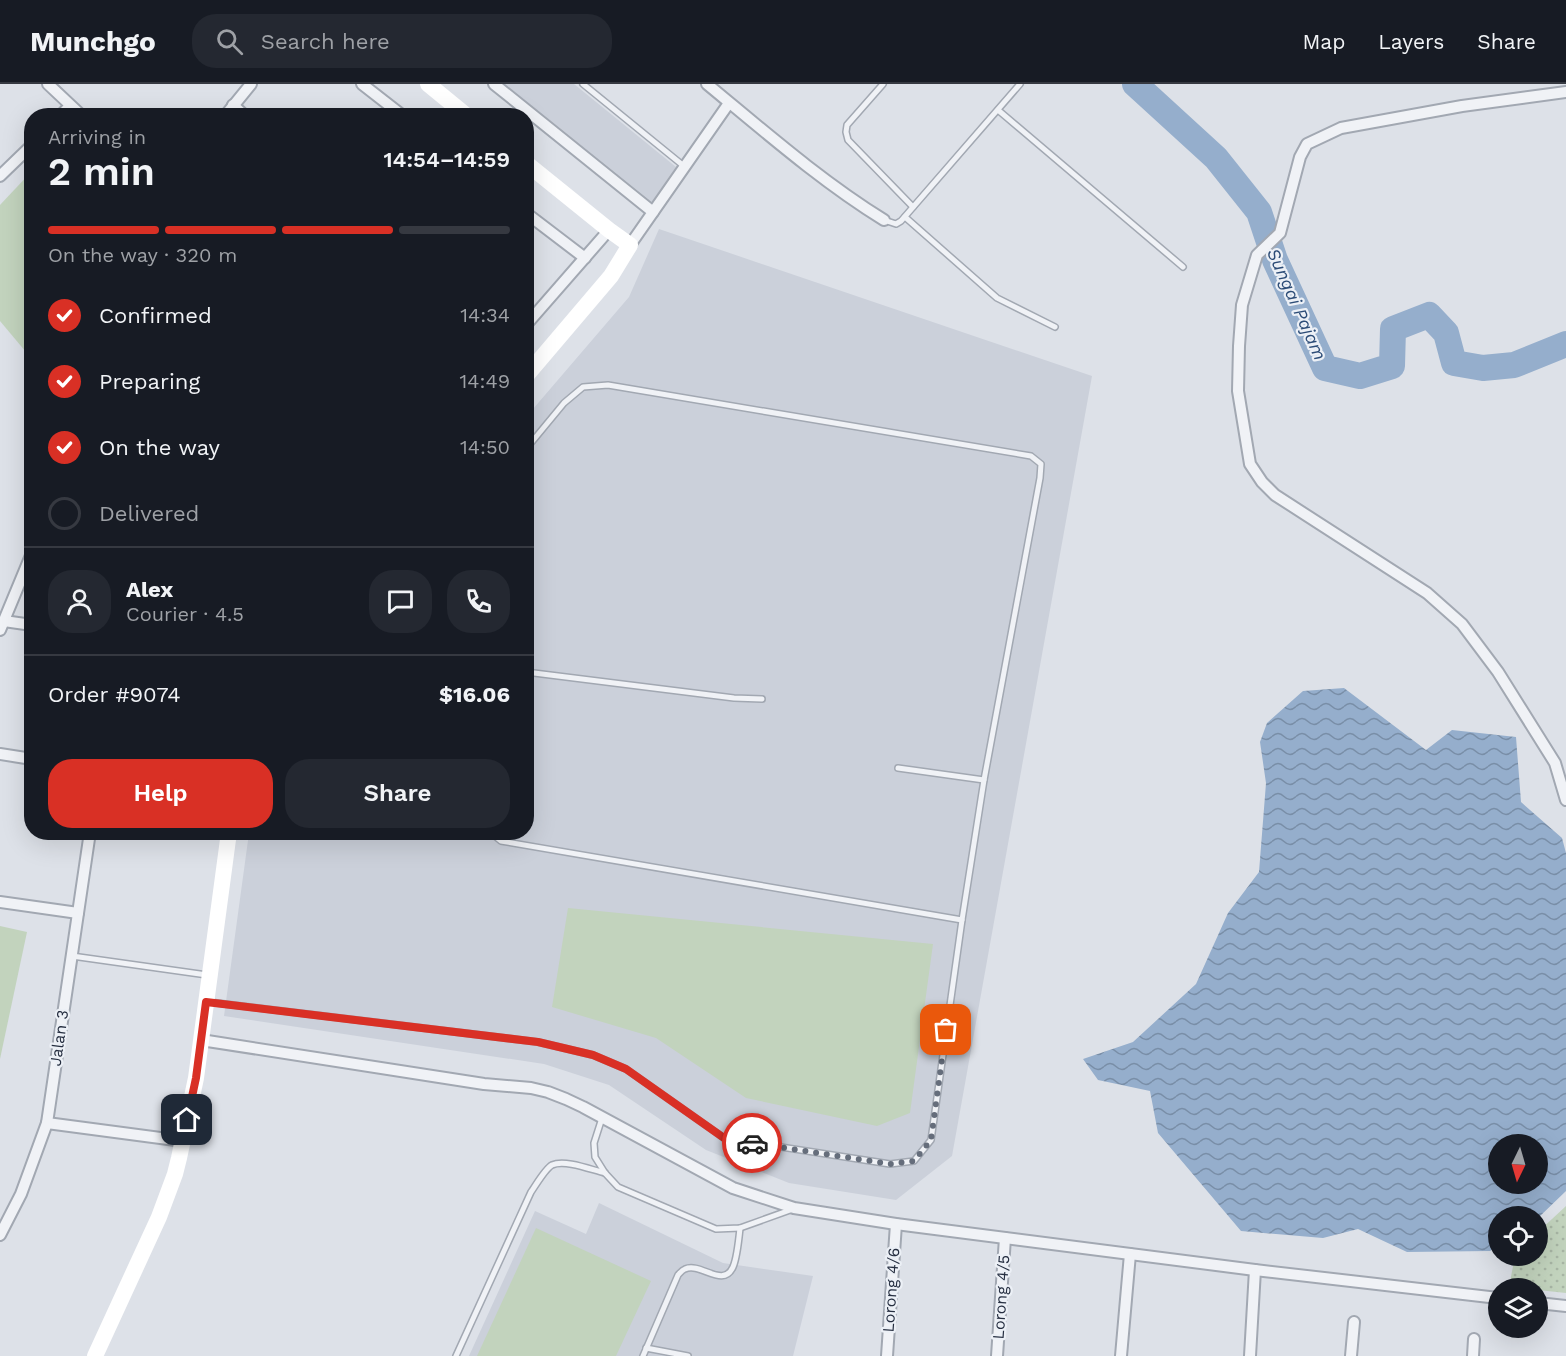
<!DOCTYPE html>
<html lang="en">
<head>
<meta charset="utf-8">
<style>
	body { margin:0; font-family:"Work Sans",sans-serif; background:#242831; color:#f1f3f6; height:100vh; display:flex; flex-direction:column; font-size:22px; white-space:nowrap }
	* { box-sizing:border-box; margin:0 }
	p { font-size:20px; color:#9ea1a6 }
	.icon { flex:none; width:33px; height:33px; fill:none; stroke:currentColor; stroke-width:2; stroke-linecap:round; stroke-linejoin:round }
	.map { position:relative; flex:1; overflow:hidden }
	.details { position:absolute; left:24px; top:24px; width:510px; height:732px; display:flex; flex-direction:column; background:#171b24; border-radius:24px; box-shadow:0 6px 24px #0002 }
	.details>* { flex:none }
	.needle { width:39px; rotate:185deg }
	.buttons { position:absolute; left:1488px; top:1050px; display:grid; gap:12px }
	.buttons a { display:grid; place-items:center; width:60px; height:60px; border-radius:50%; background:#171b24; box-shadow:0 6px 24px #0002; font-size:30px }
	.pin { position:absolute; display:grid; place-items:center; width:51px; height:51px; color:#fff; margin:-26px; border-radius:12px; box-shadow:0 3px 9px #0006 }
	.courier { position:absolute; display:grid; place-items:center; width:60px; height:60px; margin:-30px; border:4px solid #d93025; border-radius:50%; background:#fff; color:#222; box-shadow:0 2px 8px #0007 }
	.summary em { font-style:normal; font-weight:600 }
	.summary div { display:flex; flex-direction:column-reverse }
	.summary { display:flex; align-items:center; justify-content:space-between; height:102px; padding:0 24px }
	h1 { font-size:39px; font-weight:600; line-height:45px }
	.bar { display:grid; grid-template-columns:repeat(4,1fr); gap:9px 6px; align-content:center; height:72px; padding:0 24px }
	.bar i { height:8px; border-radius:4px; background:#363941 }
	.bar .current { background:#d93025 }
	.bar p { grid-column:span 4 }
	.line { display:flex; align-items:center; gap:15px; padding:0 24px; border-top:2px solid #363941 }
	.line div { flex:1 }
	.round { display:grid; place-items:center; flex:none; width:63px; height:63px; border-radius:24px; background:#242831 }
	ol { padding:0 24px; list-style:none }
	li { display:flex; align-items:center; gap:18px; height:66px }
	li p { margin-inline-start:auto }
	li .icon { padding:6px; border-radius:50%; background:#d93025; color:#fff; stroke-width:4 }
	li:last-child { color:#9ea1a6 }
	li i { width:33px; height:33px; border:3px solid #363941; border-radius:50% }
	.action { display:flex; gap:12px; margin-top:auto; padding:12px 24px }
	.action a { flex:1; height:69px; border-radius:24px; background:#d93025; color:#fff; font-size:24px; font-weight:600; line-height:69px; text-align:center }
	.action a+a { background:#242831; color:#f1f3f6 }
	header { display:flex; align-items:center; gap:36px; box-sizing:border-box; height:84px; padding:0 30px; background:#171b24; border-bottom:2px solid #363941 }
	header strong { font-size:28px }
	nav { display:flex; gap:33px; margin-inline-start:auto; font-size:21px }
	.search { width:420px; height:54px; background:#242831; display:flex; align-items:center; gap:15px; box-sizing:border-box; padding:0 21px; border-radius:24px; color:#9ea1a6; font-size:22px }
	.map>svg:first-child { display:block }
	.built { fill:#cbd0da }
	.green { fill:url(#green-dots) }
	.pitch { fill:#c2d3bd }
	.water { fill:url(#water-waves); fill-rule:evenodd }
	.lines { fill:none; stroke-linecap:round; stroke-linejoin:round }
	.river { stroke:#95aecc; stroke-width:26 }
	.lane-casing { stroke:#a2a8b2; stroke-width:8 }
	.street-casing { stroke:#a2a8b2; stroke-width:14 }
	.lane { stroke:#f0f2f6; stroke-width:5 }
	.street { stroke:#f0f2f6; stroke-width:10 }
	.secondary { stroke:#fff; stroke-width:16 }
	.done { stroke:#656d7b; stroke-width:6; stroke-dasharray:0 10.8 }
	.route { stroke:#d93025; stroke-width:8 }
	.labels { text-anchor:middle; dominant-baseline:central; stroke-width:4.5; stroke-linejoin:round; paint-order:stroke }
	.street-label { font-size:16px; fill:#252e40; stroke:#ecf0f6 }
	.water-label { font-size:18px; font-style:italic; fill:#2c4c77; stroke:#ecf0f6 }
</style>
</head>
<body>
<header>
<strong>Munchgo</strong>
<div class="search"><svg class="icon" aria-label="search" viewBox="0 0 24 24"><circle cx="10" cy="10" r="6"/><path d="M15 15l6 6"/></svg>Search here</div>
<nav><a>Map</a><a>Layers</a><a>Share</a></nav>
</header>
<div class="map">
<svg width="1566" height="1272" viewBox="0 0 1566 1272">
	<defs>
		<pattern id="green-dots" width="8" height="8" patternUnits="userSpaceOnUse" patternTransform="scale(1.5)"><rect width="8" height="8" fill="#c2d3bd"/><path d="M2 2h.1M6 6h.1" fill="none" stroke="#a7b5a4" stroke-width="1.8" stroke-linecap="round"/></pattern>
		<pattern id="water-waves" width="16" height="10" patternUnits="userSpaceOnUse" patternTransform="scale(1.5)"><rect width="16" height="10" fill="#95aecc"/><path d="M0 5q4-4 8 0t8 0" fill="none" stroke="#798ea7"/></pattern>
	</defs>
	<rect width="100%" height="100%" fill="#dde1e8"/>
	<g class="built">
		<polygon points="505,0 574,0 676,83 652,118"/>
		<polygon points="659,145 1092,292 952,1072 896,1116 789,1099 706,1066 609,1001 544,980 224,932 249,749 526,748 527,332 629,213"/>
		<polygon points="599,1119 723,1179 813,1192 793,1272 469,1272 535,1127 586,1150"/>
	</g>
	<polygon class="green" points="1566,1122 1566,1209 1538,1206 1538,1204 1509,1203 1515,1172 1538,1172 1538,1148"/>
	<g class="pitch">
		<polygon points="31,88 31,274 0,237 0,121"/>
		<polygon points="568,824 933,860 910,1029 877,1042 746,1014 656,954 552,923"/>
		<polygon points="0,842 27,848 0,975"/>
		<polygon points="536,1144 651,1197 616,1272 477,1272"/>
	</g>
	<path class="water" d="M1344,604L1426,666L1452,646L1516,653L1521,718L1562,754L1566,769V1107L1538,1134V1132H1498V1162L1490,1167L1407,1168L1358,1145L1323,1154L1241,1147L1158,1049L1150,1007L1098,996L1083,975L1133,958L1196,900L1228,829L1259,788L1266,699L1260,658L1267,639L1303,607ZM1498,1060H1538V1100H1498Z"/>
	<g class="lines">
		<polyline class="river" points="1135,0 1216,74 1259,128 1275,176 1325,284 1360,292 1392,282 1393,245 1429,231 1446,249 1454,279 1483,284 1514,281 1566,260"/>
		<defs>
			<g id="lane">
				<polyline points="583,0 685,83"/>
				<polyline points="883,0 847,41 846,48 848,56 913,123"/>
				<polyline points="998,26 1183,183"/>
				<polyline points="905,133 997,214 1055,243"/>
				<polyline points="884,136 896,140 901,137 1020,0"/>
				<polyline points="526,588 734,614 762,615"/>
				<polyline points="898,684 984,696"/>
				<polyline points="490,748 501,757 962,836"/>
				<polyline points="72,872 207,891"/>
				<polyline points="209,918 538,958 593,971 626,985 724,1054 890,1080 914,1077 931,1056 962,836 984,696 1040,394 1041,380 1031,372 608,301 583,303 564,319 526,365"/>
				<polyline points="602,1034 594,1059 595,1073 605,1089 618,1103 716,1145 740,1144 793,1125"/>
				<polyline points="646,1264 688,1272"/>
				<path d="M456,1272L531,1108C536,1101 545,1085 552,1081C565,1075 592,1086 605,1089"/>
				<path d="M643,1272L678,1191C680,1189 682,1186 685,1185C701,1178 723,1205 733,1183C737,1174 739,1154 740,1144"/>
			</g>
			<g id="street">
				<polyline points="48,0 82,32"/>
				<polyline points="362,0 403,32"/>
				<polyline points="494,0 653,128 630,161"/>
				<path d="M707,0C764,47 821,97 884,136"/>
				<polyline points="1566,8 1462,22 1341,44 1307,60 1300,73 1280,149 1257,171 1242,221 1239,262 1238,307 1250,380 1262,398 1275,411 1427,509 1462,540 1498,588 1555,679 1566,716"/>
				<polyline points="233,21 245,32"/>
				<polyline points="60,32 70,22"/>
				<polyline points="225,32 251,0"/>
				<polyline points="0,92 32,61"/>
				<polyline points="653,128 729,19"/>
				<polyline points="526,129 585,174"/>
				<polyline points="526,241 609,146"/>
				<polyline points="4,537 32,541"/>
				<polyline points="0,546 32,469"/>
				<polyline points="0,670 32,675"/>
				<polyline points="0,818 78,829"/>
				<polyline points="201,956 484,1000 531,1004 548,1008 566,1015 583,1023 733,1104 794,1124 896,1140 1255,1186 1498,1214"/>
				<polyline points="47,1039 183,1057"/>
				<polyline points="0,1151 21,1110 47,1039 90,748"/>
				<polyline points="1538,1219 1566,1222"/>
				<polyline points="887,1272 896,1140"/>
				<polyline points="997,1272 1005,1154"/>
				<polyline points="1121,1272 1130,1170"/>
				<polyline points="1250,1272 1255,1186"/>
				<polyline points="1351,1272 1354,1238"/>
				<polyline points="1473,1272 1474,1255"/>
			</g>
		</defs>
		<use href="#lane" class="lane-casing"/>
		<use href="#street" class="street-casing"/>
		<use href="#lane" class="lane"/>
		<use href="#street" class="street"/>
		<g class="secondary">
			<polyline points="428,0 467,32"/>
			<polyline points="526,79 609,146 630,161 611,192 526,292"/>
			<polyline points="95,1272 159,1133 175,1090 179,1074 196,994 229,748"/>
		</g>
	</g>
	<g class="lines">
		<polyline class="done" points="752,1059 890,1080 914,1077 931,1056 946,946"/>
		<polyline class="route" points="187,1036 196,994 206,918 538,958 593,971 626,985 724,1054 752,1059"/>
	</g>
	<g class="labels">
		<g class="street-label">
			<text transform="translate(59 954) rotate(-82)">Jalan 3</text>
			<text transform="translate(891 1206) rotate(-86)">Lorong 4/6</text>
			<text transform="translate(1001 1213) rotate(-86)">Lorong 4/5</text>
		</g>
		<g class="water-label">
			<text transform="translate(1297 220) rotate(66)">Sungai Pajam</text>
		</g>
	</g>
</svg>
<div class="buttons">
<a><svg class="needle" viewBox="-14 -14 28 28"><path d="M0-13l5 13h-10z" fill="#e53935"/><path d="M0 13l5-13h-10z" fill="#9ea1a6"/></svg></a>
<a><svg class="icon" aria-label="locate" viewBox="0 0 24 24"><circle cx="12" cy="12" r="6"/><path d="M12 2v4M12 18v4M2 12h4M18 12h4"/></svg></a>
<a><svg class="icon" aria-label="layers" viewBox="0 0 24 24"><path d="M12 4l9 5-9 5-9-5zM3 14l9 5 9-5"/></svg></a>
</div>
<div class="pin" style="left:946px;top:946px;background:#ea580c"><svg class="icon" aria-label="bag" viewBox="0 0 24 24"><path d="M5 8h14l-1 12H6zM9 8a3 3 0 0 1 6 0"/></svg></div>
<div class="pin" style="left:187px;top:1036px;background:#1f2937"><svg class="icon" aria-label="home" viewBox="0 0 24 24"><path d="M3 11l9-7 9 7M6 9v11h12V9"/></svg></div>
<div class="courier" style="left:752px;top:1059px"><svg class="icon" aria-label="car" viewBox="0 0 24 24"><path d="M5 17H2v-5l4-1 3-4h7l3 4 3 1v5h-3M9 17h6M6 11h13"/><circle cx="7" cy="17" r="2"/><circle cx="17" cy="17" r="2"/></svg></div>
<section class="details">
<div class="summary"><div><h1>2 min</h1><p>Arriving in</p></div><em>14:54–14:59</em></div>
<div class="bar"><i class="current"></i><i class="current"></i><i class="current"></i><i></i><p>On the way · 320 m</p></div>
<ol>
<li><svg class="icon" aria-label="check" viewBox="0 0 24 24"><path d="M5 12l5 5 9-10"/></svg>Confirmed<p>14:34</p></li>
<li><svg class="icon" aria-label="check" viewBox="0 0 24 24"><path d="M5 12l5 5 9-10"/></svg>Preparing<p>14:49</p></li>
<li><svg class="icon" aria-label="check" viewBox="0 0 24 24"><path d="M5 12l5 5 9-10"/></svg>On the way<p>14:50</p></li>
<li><i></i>Delivered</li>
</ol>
<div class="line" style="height:108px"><a class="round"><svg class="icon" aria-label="person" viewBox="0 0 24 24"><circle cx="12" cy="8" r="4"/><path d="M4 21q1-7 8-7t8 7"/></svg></a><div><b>Alex</b><p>Courier · 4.5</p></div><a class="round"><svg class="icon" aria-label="chat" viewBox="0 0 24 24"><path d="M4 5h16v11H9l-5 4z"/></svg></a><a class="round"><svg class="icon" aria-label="phone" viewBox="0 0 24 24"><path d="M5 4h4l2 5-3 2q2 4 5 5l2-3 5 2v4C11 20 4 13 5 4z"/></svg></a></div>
<div class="line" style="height:78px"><div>Order #9074</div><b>$16.06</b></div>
<div class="action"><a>Help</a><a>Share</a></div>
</section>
</div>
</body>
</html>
